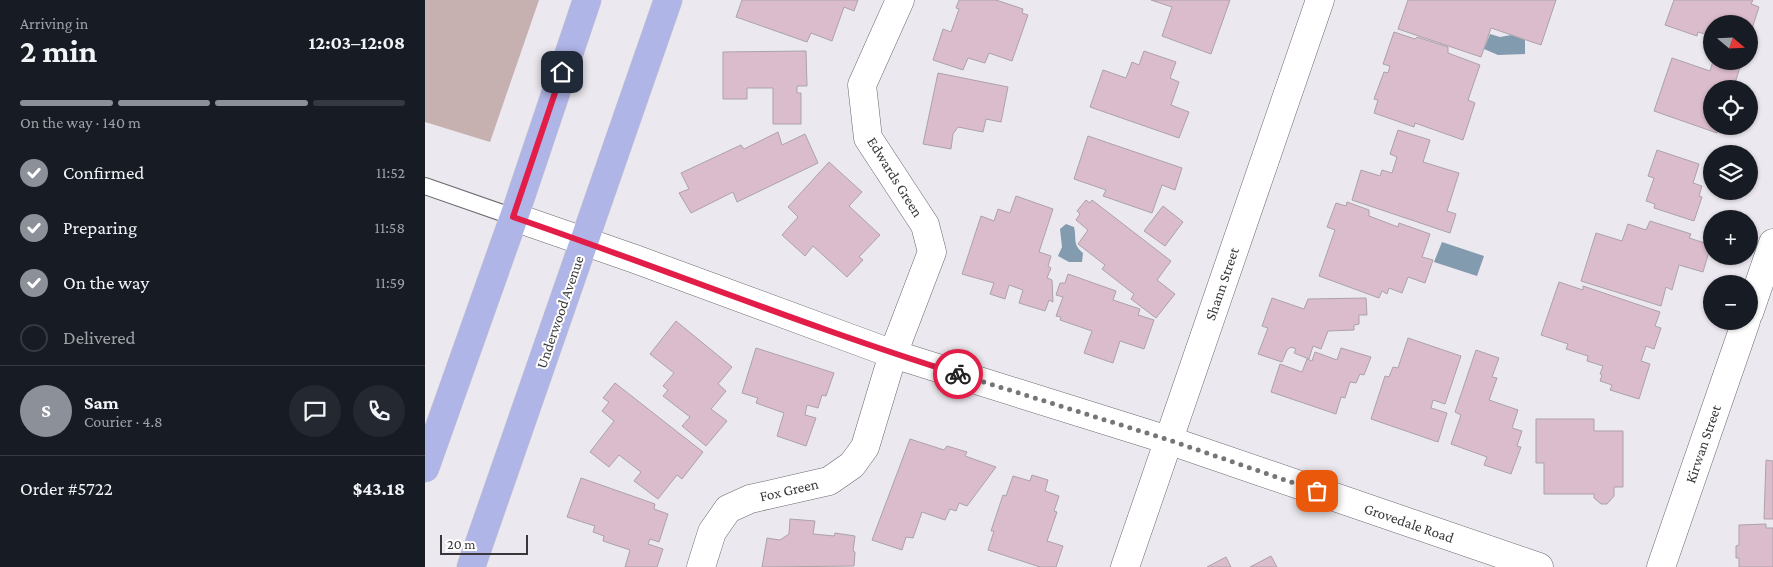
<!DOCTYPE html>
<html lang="en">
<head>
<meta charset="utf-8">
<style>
	body { margin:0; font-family:"Crimson Pro",serif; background:#242831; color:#f1f3f6; height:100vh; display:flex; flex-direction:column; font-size:19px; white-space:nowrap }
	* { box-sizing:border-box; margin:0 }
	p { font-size:16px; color:#9ea1a6 }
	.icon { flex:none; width:28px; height:28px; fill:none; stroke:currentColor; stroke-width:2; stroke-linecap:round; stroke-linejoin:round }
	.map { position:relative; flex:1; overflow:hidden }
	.details { display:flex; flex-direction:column; background:#171b24; width:425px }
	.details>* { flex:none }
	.needle { width:32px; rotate:109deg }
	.buttons { position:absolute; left:1278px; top:15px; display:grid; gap:10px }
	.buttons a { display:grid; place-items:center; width:55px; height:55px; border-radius:50%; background:#171b24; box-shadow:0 1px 4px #0004; font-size:25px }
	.scale { position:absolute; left:15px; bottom:12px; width:88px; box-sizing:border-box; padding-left:5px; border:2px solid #39373a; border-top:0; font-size:14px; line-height:18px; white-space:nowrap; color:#39373a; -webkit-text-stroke:4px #fff; paint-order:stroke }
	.pin { position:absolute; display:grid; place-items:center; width:42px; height:42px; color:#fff; margin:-21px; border-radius:10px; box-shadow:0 2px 8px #0006 }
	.courier { position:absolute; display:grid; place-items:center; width:50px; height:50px; margin:-25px; border:4px solid #e11d48; border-radius:50%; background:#fff; color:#222; box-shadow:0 1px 6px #0007 }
	.headline em { font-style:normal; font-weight:700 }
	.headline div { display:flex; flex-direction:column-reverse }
	.headline { display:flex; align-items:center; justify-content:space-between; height:85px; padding:0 20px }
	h1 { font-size:32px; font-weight:700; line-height:38px }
	.bar { display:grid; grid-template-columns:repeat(4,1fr); gap:8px 5px; align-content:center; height:60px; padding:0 20px }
	.bar i { height:6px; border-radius:4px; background:#363941 }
	.bar .current { background:#8c9099 }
	.bar p { grid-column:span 4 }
	.line { display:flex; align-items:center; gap:12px; padding:0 20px; border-top:1px solid #363941 }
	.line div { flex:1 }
	.round { display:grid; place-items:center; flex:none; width:52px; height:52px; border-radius:26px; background:#242831 }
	ol { padding:0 20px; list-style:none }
	li { display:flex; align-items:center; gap:15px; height:55px }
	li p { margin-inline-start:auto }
	li .icon { padding:5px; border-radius:50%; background:#8c9099; color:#fff; stroke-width:4 }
	li:last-child { color:#9ea1a6 }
	li i { width:28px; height:28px; border:2px solid #363941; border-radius:50% }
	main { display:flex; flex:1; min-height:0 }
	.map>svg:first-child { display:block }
	.green { fill:#c6b1b0 }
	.water { fill:#829baf }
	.building { fill:#dbbccc; stroke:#aba3a7 }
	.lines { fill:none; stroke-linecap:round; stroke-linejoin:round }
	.service-casing { stroke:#6b686e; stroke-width:18 }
	.minor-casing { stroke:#6b686e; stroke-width:29 }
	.primary-casing { stroke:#c8c7c8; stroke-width:29 }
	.service { stroke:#fff; stroke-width:16 }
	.minor { stroke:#fff; stroke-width:28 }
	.primary { stroke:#afb5e7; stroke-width:28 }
	.done { stroke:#787579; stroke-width:5; stroke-dasharray:0 9 }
	.route { stroke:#e11d48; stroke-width:6 }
	.labels { text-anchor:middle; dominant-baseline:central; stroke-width:4; stroke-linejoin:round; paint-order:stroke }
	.street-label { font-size:15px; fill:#39373a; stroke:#fff }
</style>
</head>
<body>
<main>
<section class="details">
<div class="headline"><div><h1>2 min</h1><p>Arriving in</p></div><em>12:03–12:08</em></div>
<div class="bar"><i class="current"></i><i class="current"></i><i class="current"></i><i></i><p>On the way · 140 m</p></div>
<ol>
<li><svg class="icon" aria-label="check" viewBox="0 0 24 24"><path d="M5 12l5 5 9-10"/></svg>Confirmed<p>11:52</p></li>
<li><svg class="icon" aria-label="check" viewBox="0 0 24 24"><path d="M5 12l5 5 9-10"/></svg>Preparing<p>11:58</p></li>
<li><svg class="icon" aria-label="check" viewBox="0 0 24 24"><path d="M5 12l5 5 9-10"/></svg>On the way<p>11:59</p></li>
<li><i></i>Delivered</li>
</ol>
<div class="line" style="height:90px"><b class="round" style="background:#8c9099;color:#fff">S</b><div><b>Sam</b><p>Courier · 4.8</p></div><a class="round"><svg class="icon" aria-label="chat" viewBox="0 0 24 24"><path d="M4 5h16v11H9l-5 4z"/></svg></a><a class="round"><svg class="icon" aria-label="phone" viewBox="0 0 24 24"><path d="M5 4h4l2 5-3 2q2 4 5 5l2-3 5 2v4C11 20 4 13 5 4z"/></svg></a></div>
<div class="line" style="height:65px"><div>Order #5722</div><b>$43.18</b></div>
</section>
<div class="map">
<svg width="1348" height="567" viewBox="0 0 1348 567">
	<rect width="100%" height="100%" fill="#ece8ef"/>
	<polygon class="green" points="0,0 114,0 65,142 0,122"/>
	<g class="water">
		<polygon points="1065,34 1075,37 1086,35 1100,40 1100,54 1073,55 1059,49"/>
		<path d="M641,224L649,227C652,239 647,244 658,253L657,262H644L633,256L637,247L635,229Z"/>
		<polygon points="1017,242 1059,256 1052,276 1009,262"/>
	</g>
	<g class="building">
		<polygon points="317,0 433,0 429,11 419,7 407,41 386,33 382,42 311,17"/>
		<polygon points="534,0 571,0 598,9 597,13 603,15 587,61 564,53 560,63 543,58 538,70 508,60 518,29 526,32 534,9 531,8"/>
		<polygon points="726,0 805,0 786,54 737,36 747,7"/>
		<polygon points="983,0 1131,0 1116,45 1066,28 1056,57 973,29"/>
		<polygon points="1249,0 1328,0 1326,4 1334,7 1324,38 1324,24 1286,24 1286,36 1273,32 1272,36 1240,25"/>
		<polygon points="969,32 990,39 992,37 1023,47 1023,53 1055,65 1043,100 1050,103 1038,140 990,123 989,127 949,113 953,100 949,99 959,72 963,73 965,66 958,64"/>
		<polygon points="381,51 382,86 372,86 372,93 376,93 376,124 348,124 348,88 322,88 322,99 298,99 298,52"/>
		<polygon points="719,51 751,62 745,78 754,82 746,105 764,112 754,138 665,107 678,70 701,78 707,62 714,65"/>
		<polygon points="1247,58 1285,71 1288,61 1317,61 1308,89 1286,89 1286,126 1295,126 1292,133 1229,111"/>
		<polygon points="513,73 583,87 576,122 561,119 558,132 533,127 528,134 526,149 498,144"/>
		<polygon points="973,130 1005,140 998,162 1034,173 1022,211 1031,214 1025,233 927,200 936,170 955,176 957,170 967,173 972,157 965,154"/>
		<polygon points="353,132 357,145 380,134 393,163 312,202 308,192 266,213 254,193 264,189 256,173 316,145 319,149"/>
		<polygon points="663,136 757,168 750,190 737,185 727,213 678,196 681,190 649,179"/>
		<polygon points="1232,150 1274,164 1268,183 1277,186 1274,196 1277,197 1269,221 1229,208 1230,204 1221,201 1229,178 1223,176"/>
		<polygon points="404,162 437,192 424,206 455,235 434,257 438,260 422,277 388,246 380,256 357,235 373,217 363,207"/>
		<polygon points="591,196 628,209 614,252 626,256 623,266 626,268 622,278 627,280 628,302 624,300 620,311 594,303 598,290 584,285 580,299 565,294 569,283 537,274 556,216 569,221 573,209 585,213"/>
		<polygon points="661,200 665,203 667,200 746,261 732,280 750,294 731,318 706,299 709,294 677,269 680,265 653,244 663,230 651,220 655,214 652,211"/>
		<polygon points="922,202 944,210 944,216 973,227 974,223 1005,234 997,257 1008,260 1000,283 983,277 977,293 964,288 962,294 957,291 954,298 894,276 910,230 902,227 911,203 921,206"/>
		<polygon points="738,206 758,222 740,246 719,231"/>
		<polygon points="1225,221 1266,234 1264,238 1286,245 1278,272 1254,265 1247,290 1241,287 1236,306 1156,281 1171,233 1197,241 1203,224 1221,230"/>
		<polygon points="643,274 691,291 688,300 715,309 713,315 729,320 719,349 695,341 688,363 659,353 667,331 635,320 636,317 631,316 638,297 631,295 635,283 640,283"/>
		<polygon points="1134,282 1158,290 1158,286 1235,312 1230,326 1236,328 1229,349 1221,346 1216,361 1225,364 1214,399 1185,390 1187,385 1175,381 1177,375 1175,374 1178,366 1162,361 1163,356 1141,349 1143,344 1116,335"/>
		<polygon points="847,298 879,309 883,299 941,298 942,315 934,315 934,324 929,325 929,330 903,331 896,349 888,346 884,359 869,353 871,349 866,347 862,350 857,362 833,354 843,328 837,326"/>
		<polygon points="251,321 307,367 293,384 301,391 286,409 302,421 281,446 257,426 265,417 238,396 243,390 238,386 249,373 225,354"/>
		<polygon points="983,338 1036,356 1020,404 1008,400 1006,408 1022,413 1013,442 946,419 960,376 964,377 968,367 973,368"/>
		<polygon points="331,348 409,373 401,396 397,395 393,408 382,405 380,415 391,418 381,446 352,436 359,413 331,403 333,398 317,393"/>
		<polygon points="916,348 946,357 939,375 935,374 931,383 925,382 920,398 916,397 911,414 846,392 855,364 877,372 882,359 887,361 890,352 912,360"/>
		<polygon points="1051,350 1074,358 1067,377 1072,378 1064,400 1093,410 1087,428 1097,431 1092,446 1096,447 1086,474 1059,465 1062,457 1026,444 1036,415 1030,412"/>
		<polygon points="190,383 278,452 257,479 252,475 233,499 209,481 216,472 194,455 184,467 165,452 189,421 177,411 184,402 178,398"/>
		<polygon points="1111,419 1169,419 1169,431 1198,431 1198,487 1189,487 1189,496 1182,504 1176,504 1169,498 1169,494 1119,494 1119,463 1111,463"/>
		<polygon points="485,439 519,450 522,446 542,452 540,456 571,467 542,506 534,503 531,511 525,509 520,520 497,512 488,538 481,537 477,550 447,540"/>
		<polygon points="1341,460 1348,461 1348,519 1339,519"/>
		<polygon points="607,475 623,480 620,491 634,496 629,511 632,512 622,541 638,546 631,567 615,567 563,550 569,531 566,531 578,495 581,496 588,476 605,481"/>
		<polygon points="156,478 230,504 229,509 243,514 234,542 225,539 223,544 238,549 232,567 200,567 205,550 178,541 179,536 168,532 170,526 142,517"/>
		<polygon points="365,519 390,521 388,534 409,536 410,533 430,536 428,551 430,552 429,566 337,567 342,538 355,540 364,534"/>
		<polygon points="1341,524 1341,528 1348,528 1348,567 1314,567 1314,558 1311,558 1311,546 1314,545 1314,525"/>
		<polygon points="846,556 852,567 825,567"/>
		<polygon points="801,557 806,567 782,567"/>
	</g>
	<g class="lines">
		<defs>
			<polyline id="service" points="0,186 89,217"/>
			<g id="minor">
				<polyline points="89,217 210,259 468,354 743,440 1114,567"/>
				<polyline points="1324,313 1348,243"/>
				<polyline points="276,567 287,532 303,509 325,499 404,481 427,465 440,447 468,354 507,252 500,225 443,138 437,85 475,0"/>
				<polyline points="700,567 895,0"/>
				<polyline points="1236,567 1321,321"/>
			</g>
			<g id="primary">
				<polyline points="0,468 89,217 162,0"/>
				<polyline points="46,567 243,0"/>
			</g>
		</defs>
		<use href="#service" class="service-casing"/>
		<use href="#minor" class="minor-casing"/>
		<use href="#primary" class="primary-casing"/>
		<use href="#service" class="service"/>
		<use href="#minor" class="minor"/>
		<use href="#primary" class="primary"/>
	</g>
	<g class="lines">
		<polyline class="done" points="533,374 744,440 892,491"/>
		<path class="route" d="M137,72L88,217C237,268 383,327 533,374"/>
	</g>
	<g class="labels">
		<g class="street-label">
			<text transform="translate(470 177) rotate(58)">Edwards Green</text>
			<text transform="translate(797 284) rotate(-71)">Shann Street</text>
			<text transform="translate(135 312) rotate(-71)">Underwood Avenue</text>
			<text transform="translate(1278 444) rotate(-71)">Kirwan Street</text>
			<text transform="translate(364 490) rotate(-13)">Fox Green</text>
			<text transform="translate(984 523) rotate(19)">Grovedale Road</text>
		</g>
	</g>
</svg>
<div class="buttons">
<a><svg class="needle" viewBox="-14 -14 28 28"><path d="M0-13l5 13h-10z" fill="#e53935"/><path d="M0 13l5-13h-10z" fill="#9ea1a6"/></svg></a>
<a><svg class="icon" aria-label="locate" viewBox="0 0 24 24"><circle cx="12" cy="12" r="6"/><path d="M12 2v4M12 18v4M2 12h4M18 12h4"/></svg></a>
<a><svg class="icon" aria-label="layers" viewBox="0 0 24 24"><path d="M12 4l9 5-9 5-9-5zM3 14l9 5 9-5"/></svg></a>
<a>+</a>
<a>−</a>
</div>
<div class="scale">20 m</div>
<div class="pin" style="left:892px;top:491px;background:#ea580c"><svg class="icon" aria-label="bag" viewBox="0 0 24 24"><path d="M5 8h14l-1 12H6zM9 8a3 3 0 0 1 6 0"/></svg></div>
<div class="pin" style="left:137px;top:72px;background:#1f2937"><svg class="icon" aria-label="home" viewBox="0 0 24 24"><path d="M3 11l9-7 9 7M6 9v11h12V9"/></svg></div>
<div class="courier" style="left:533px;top:374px"><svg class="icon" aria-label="bike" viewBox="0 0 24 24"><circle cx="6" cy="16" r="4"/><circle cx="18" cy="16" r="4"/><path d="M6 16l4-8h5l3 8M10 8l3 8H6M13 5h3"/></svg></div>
</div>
</main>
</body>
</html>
